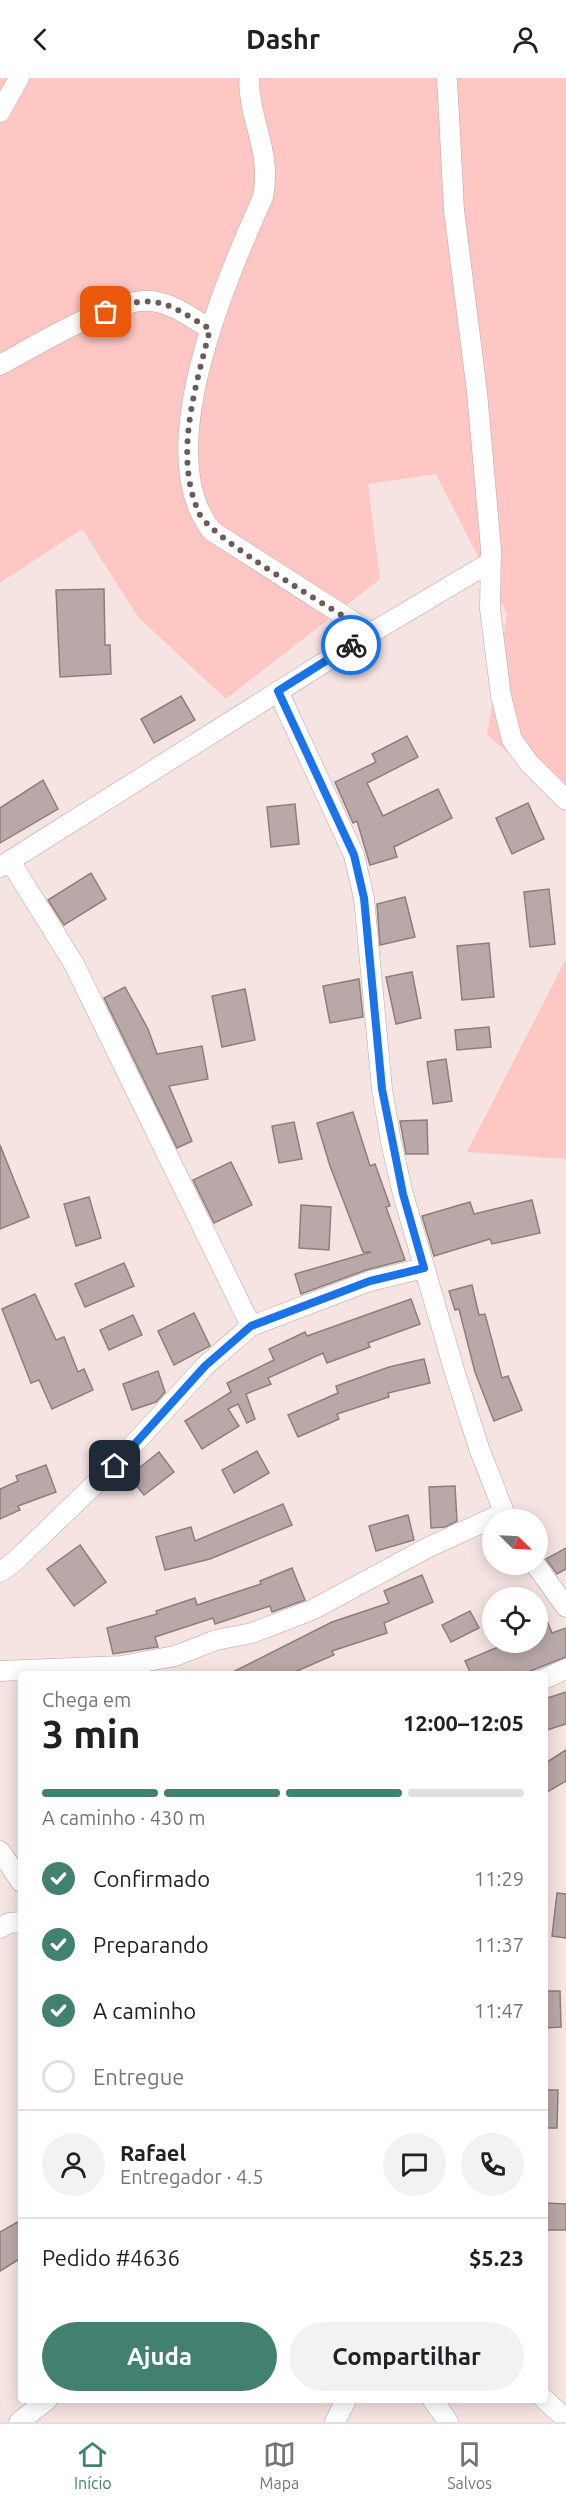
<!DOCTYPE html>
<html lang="pt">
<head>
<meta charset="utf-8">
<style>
	body { margin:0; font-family:Ubuntu,sans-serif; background:#f2f2f2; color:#202124; height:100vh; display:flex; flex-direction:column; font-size:22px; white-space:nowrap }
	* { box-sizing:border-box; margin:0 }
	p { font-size:20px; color:#757577 }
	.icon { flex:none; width:33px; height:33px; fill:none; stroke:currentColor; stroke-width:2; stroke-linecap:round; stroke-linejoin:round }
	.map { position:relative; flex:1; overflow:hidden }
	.sheet { position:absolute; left:18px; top:1593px; width:530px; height:732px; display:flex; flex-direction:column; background:#fff; border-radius:6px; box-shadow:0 3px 15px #0003 }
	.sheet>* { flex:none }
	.needle { width:39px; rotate:114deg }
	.controls { position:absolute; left:482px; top:1431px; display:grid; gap:12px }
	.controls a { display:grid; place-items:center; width:66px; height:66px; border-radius:50%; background:#fff; box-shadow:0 3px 15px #0003; font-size:30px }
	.pin { position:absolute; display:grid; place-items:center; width:51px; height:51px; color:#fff; margin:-26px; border-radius:12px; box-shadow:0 3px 9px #0006 }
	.courier { position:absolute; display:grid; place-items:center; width:60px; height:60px; margin:-30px; border:4px solid #1a73e8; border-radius:50%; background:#fff; color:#222; box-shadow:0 2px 8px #0007 }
	.headline em { font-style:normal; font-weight:700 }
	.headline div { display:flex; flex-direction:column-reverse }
	.headline { display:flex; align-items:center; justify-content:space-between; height:102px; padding:0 24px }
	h1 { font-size:39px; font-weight:700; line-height:45px }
	.bar { display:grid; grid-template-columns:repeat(4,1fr); gap:9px 6px; align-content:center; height:72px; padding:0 24px }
	.bar i { height:8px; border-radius:4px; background:#e0e0e0 }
	.bar .on { background:#42816f }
	.bar p { grid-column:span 4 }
	.line { display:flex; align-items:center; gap:15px; padding:0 24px; border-top:2px solid #e0e0e0 }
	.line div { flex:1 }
	.round { display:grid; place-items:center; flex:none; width:63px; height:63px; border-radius:32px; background:#f2f2f2 }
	ol { padding:0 24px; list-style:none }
	li { display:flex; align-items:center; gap:18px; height:66px }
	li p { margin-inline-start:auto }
	li .icon { padding:6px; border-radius:50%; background:#42816f; color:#fff; stroke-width:4 }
	li:last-child { color:#757577 }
	li i { width:33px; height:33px; border:3px solid #e0e0e0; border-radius:50% }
	.action { display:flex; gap:12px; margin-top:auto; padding:12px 24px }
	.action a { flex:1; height:69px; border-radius:36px; background:#42816f; color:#fff; font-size:24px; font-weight:700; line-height:69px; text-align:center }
	.action a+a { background:#f2f2f2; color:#202124 }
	header { display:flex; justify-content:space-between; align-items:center; height:78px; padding:0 24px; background:#fff; font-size:27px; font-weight:700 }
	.tab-bar { display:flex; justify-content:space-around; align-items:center; height:84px; border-top:2px solid #e0e0e0; background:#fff; font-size:16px; color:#757577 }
	.tab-bar a { display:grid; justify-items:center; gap:3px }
	.tab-bar .on { color:#42816f }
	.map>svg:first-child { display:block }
	.green { fill:#fec7c4 }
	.building { fill:#b9a8a7; stroke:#8d7e7d; stroke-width:1.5 }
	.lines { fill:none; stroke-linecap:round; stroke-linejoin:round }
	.street-casing { stroke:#b7a6a5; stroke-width:21 }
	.street { stroke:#fff; stroke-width:20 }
	.done { stroke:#675d5c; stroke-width:6; stroke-dasharray:0 10.8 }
	.route { stroke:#1a73e8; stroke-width:8 }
</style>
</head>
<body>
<header><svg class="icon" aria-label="back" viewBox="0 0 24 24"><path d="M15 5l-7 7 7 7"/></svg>Dashr<svg class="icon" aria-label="person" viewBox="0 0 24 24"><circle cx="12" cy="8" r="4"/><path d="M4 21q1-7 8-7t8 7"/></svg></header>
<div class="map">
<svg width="566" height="2344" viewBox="0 0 566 2344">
	<rect width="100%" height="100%" fill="#f6e4e3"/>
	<g class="green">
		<polygon points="0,0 566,0 566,722 487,657 507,536 436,396 368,406 380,501 226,621 138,539 82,451 0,505"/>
		<polygon points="566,881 566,1081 467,1074"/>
	</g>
	<g class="building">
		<polygon points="104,511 105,567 110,567 111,596 60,599 56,512"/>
		<polygon points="181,618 195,642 154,665 141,641"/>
		<polygon points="407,658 418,679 367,705 383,738 438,711 452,740 394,769 397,779 370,787 357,743 353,745 335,704 376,684 372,676"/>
		<polygon points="43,702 58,731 0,765 0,730"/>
		<polygon points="528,725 544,761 512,776 496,740"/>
		<polygon points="295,726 299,766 271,769 267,729"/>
		<polygon points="91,795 106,821 64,847 48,822"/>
		<polygon points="549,811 555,866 530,869 524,814"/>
		<polygon points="405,819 415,859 380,867 377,826"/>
		<polygon points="489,865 494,919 462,922 457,868"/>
		<polygon points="412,894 421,940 396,946 386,899"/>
		<polygon points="359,901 363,939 330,945 323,908"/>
		<polygon points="125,909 148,951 157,976 202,968 208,1001 169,1008 192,1063 177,1070 104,920"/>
		<polygon points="245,911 255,962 222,969 212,918"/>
		<polygon points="489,949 491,969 457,972 455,952"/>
		<polygon points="446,981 452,1023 433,1026 427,984"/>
		<polygon points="353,1034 370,1088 375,1086 390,1128 386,1129 405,1182 366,1192 301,1216 295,1196 371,1174 363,1174 330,1088 317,1045"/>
		<polygon points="427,1042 428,1076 406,1076 400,1043"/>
		<polygon points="294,1044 302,1081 279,1085 272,1048"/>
		<polygon points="0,1067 29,1139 0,1151"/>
		<polygon points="231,1084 252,1127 214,1145 193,1102"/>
		<polygon points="89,1119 101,1160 76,1168 64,1126"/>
		<polygon points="532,1122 540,1155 492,1166 490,1161 434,1178 422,1138 470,1124 474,1136"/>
		<polygon points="301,1127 331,1129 329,1172 299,1170"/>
		<polygon points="124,1185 134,1208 85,1229 75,1206"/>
		<polygon points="472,1207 479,1237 485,1236 502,1300 508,1298 522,1332 494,1343 475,1294 459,1231 455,1232 449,1213"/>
		<polygon points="35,1216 56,1262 64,1259 78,1294 84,1291 93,1312 52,1331 39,1302 31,1305 2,1231"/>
		<polygon points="411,1221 420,1246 368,1265 370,1269 327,1285 323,1275 268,1300 271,1306 246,1316 255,1341 247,1345 238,1326 228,1331 239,1348 202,1371 185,1343 231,1314 227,1305 274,1282 269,1271 305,1254 307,1258"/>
		<polygon points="194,1235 210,1268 174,1287 158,1253"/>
		<polygon points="133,1237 142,1257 109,1272 100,1252"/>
		<polygon points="424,1281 430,1305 388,1315 389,1319 337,1336 339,1341 298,1359 288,1337 338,1315 336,1308 389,1289"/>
		<polygon points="158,1293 165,1314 156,1324 132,1332 123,1306"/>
		<polygon points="257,1373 269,1395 234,1415 222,1392"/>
		<polygon points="159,1374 174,1394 144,1417 129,1398"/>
		<polygon points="46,1387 56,1414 18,1428 20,1432 0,1441 0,1411 18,1403 16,1398"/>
		<polygon points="455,1408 457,1443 445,1449 431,1450 429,1409"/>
		<polygon points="283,1426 292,1447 210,1481 165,1492 156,1459 191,1449 195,1463"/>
		<polygon points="408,1437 414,1462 376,1473 369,1448"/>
		<polygon points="80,1467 106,1504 74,1528 47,1491"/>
		<polygon points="566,1470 566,1491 557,1496 546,1481"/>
		<polygon points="292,1490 305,1522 272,1534 270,1528 215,1546 213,1540 155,1559 158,1569 113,1576 107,1550 157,1536 156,1533 195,1520 197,1527 261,1506 260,1503"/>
		<polygon points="422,1497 433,1524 384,1545 387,1555 332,1573 334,1577 290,1596 229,1596 332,1544 389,1525 384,1513"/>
		<polygon points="537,1518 552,1555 566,1550 566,1579 523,1596 471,1596 465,1583 510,1564 537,1564"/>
		<polygon points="470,1533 479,1550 451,1564 442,1547"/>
		<polygon points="566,1614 566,1646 547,1652 544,1621"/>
		<polygon points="566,1672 566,1703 544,1716 544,1686"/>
		<polygon points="557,1815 566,1816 566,1860 552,1858"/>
		<polygon points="544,1913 560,1913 561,1949 544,1950"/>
		<polygon points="544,2012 558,2012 557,2050 544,2050"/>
		<polygon points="544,2125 566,2126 566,2152 544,2152"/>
		<polygon points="21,2142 21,2180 0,2193 0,2154"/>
	</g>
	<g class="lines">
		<defs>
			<g id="street">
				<path d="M249,0C249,44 272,72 263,119C227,200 149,375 212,453L371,555"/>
				<polyline points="447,0 454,132 477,314 491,471 490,531 501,618 512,662 529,685 566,722"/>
				<polyline points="0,34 19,0"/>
				<path d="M0,287C33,269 117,218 152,223C174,226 192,240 210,251"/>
				<polyline points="278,613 354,777 364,820 382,1011 391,1064 403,1116 455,1295 479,1370 507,1442"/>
				<polyline points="10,783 74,886 251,1248"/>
				<polyline points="0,789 371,555 489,485"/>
				<polyline points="535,1486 566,1529"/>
				<polyline points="0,1494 14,1484 115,1387 205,1288 251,1248 370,1203 424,1190"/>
				<polyline points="0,1593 121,1588 175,1578 216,1562 252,1555 312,1532 427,1470 503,1435"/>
				<polyline points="544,1601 566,1591"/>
				<polyline points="0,1773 21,1804"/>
				<polyline points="0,1850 9,1845 21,1844"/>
				<polyline points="544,2321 566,2341"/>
				<polyline points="433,2322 448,2344"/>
				<polyline points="19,2344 47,2322"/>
				<polyline points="335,2344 346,2322"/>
			</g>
		</defs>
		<use href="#street" class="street-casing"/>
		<use href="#street" class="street"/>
	</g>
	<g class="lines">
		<path class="done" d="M106,234C155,213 168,226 210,251C196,309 173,377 199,435C210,461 340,535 371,555L351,567"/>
		<polyline class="route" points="115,1388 205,1288 251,1248 370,1203 424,1190 403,1116 382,1011 364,820 354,777 278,613 351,567"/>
	</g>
</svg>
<div class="controls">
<a><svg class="needle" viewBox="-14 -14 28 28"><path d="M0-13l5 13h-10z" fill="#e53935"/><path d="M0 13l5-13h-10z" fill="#757577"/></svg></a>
<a><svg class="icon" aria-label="locate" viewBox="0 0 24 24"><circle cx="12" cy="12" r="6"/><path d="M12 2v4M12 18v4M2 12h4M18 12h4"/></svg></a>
</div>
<div class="pin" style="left:106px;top:234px;background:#ea580c"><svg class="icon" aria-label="bag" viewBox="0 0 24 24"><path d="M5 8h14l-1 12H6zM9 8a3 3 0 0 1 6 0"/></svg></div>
<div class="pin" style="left:115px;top:1388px;background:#1f2937"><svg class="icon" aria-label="home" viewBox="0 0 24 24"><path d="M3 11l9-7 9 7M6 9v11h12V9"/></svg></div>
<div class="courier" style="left:351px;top:567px"><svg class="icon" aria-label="bike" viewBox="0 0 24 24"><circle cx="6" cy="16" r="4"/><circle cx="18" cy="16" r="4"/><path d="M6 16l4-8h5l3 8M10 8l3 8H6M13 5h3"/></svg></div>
<section class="sheet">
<div class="headline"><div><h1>3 min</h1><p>Chega em</p></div><em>12:00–12:05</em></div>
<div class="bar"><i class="on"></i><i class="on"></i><i class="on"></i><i></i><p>A caminho · 430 m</p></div>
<ol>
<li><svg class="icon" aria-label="check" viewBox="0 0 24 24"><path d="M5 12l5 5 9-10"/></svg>Confirmado<p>11:29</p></li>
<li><svg class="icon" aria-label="check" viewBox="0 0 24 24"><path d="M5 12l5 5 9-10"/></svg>Preparando<p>11:37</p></li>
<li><svg class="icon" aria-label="check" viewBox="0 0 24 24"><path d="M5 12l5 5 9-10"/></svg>A caminho<p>11:47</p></li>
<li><i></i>Entregue</li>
</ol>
<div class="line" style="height:108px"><a class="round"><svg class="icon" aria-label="person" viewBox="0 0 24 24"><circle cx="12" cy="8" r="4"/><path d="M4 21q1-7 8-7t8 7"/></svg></a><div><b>Rafael</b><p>Entregador · 4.5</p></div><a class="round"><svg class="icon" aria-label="chat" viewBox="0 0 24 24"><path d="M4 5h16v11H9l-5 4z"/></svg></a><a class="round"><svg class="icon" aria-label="phone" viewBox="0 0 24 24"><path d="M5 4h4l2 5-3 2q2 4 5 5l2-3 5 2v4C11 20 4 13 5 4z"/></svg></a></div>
<div class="line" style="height:78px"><div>Pedido #4636</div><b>$5.23</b></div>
<div class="action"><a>Ajuda</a><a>Compartilhar</a></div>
</section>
</div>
<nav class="tab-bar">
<a class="on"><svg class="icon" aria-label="home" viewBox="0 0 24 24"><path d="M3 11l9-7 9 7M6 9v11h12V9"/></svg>Início</a>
<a><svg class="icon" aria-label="map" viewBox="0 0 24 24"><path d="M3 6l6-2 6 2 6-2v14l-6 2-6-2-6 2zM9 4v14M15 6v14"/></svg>Mapa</a>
<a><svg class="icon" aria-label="saved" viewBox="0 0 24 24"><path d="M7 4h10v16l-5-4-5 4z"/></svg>Salvos</a>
</nav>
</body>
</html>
